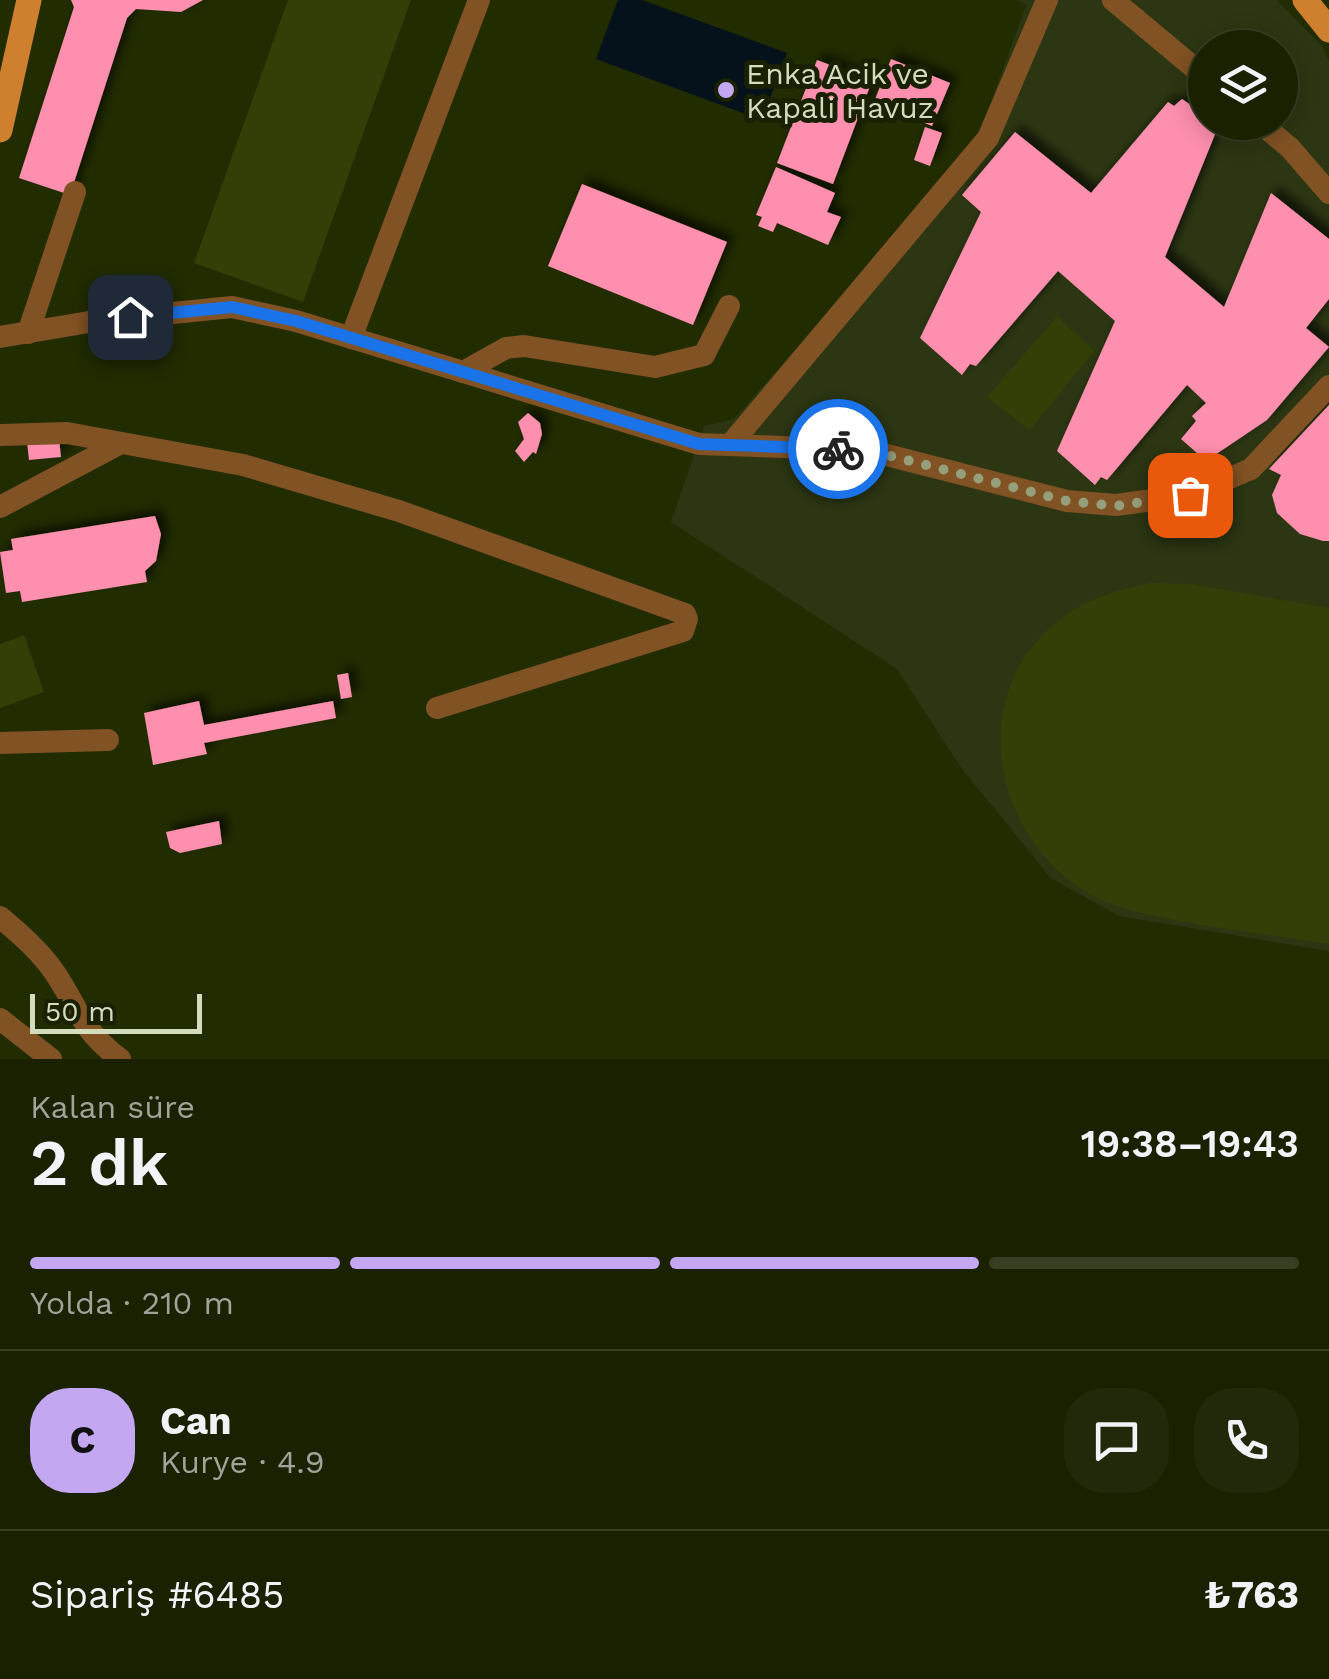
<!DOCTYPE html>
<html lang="tr">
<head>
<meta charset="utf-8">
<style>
	body { margin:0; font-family:"Work Sans",sans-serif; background:#22290a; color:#f1f3f6; height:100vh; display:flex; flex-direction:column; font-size:38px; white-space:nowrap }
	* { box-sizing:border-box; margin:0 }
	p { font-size:32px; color:#9fa399 }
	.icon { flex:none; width:55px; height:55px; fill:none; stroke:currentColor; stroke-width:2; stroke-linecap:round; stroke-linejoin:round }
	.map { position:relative; height:1059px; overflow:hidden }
	.sheet { display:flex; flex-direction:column; background:#192100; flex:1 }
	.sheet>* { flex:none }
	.buttons { position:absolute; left:1188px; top:30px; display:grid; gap:20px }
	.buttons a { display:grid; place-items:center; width:110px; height:110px; border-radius:50%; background:#192100; box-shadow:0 5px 25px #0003,0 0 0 2px #373e22; font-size:50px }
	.scale { position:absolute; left:30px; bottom:25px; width:172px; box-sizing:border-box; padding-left:10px; border:5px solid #d3ddbd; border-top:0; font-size:28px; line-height:35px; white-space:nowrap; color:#d3ddbd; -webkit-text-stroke:8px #192102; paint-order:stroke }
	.pin { position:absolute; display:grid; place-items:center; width:85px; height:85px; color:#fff; margin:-42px; border-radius:20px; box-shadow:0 5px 15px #0006 }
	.courier { position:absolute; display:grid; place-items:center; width:100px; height:100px; margin:-50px; border:8px solid #1a73e8; border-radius:50%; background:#fff; color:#222; box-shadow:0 2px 12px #0007 }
	.head em { font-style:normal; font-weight:600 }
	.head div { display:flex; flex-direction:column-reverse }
	.head { display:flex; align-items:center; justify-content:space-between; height:170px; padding:0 30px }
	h1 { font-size:65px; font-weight:600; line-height:75px }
	.bar { display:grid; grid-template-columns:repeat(4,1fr); gap:15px 10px; align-content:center; height:120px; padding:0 30px }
	.bar i { height:12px; border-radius:8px; background:#373e22 }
	.bar .current { background:#c4a7f1 }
	.bar p { grid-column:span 4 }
	.line { display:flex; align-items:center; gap:25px; padding:0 30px; border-top:2px solid #373e22 }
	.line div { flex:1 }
	.round { display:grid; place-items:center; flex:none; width:105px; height:105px; border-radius:40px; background:#22290a }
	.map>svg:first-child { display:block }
	.built { fill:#2c3612; fill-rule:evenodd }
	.green { fill:#323f07 }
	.water { fill:#05111b }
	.building { fill:#fe8faf; filter:url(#shadow) }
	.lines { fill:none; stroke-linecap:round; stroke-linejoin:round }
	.minor { stroke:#815223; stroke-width:22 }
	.major { stroke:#ce802f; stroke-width:25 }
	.done { stroke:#959f7b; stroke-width:10; stroke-dasharray:0 18 }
	.route { stroke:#1a73e8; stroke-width:12 }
	.poi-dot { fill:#c4a7f1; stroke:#192102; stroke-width:4 }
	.labels { text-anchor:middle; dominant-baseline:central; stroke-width:10; stroke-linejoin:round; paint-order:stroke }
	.poi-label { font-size:30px; fill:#d3ddbd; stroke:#192102; text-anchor:start }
</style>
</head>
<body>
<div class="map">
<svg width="1329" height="1059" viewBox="0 0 1329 1059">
	<defs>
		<filter id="shadow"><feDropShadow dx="7" dy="-7" stdDeviation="5" flood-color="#0009"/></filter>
	</defs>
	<rect width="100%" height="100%" fill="#212c00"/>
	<path class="built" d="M1017,0H1277L1322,46L1329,61V951L1119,916L1051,878L962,769L896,668L671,522L704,426L734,419L958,164L982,127L1026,5ZM1205,48H1280V122H1205Z"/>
	<g class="green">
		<polygon points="288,0 411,0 303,302 194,263"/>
		<polygon points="1057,316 1094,351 1030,430 987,397"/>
		<path d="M1150,583L1191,584L1329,608V944C1272,934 1136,921 1091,895C987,835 962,681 1072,611C1097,595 1122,589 1150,583Z"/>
		<polygon points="24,635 44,692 0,708 0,644"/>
	</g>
	<polygon class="water" points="618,0 642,0 787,53 762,120 596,59"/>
	<g class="building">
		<polygon points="71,0 203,0 181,12 136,9 127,18 70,195 19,178 74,7"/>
		<polygon points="891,59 950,83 932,126 874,102"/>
		<polygon points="817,60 872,81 833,184 777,163"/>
		<polygon points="1182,99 1204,114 1200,121 1216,132 1165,257 1224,307 1271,193 1329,239 1329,299 1306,328 1329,347 1267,420 1206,461 1181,439 1196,421 1192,416 1206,403 1187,385 1107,480 1101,477 1095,485 1057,451 1115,321 1058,271 976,366 970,364 962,375 920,338 981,212 962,195 1015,132 1091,193 1168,102 1174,106"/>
		<polygon points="925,127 942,133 930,166 914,160"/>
		<polygon points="776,167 835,193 827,212 841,217 828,245 777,223 773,232 758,226 762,217 756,215"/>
		<polygon points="582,184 727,242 693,325 548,266"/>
		<polygon points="1329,405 1329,541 1323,541 1300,534 1277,513 1272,495 1281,475 1269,469"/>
		<polygon points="528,413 540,423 542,434 536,454 533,452 524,462 515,451 524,439 518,422"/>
		<polygon points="59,439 61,457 29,460 27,442"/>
		<polygon points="155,516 161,534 156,561 145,571 147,582 22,602 20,591 6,593 0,552 13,550 11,539"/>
		<polygon points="348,673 352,697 341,699 337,675"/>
		<polygon points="199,701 204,725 333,701 336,718 204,743 207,754 153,765 144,713"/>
		<polygon points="219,821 222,844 180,853 170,848 166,832"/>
	</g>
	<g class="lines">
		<g class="minor">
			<polyline points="1113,0 1205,77"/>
			<polyline points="1259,122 1290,148 1329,193"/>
			<polyline points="28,333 75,192"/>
			<polyline points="0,337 95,321 232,307 296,321 699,444 867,450 1067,501 1116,505 1190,495 1251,469 1329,386"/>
			<polyline points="351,338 479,0"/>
			<polyline points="463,372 506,348 524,346 655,367 704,355 729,306"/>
			<polyline points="0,435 67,433 243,465 399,511 685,614 687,619 683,631 437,708"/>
			<polyline points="730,445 988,138 1047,0"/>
			<polyline points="0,507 117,445"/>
			<polyline points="0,743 108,740"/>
			<path d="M0,917C20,934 40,951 55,973C80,1011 81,1029 120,1059"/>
			<polyline points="0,1019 51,1059"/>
		</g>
		<g class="major">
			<polyline points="1305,0 1329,30"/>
			<polyline points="0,130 29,0"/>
		</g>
	</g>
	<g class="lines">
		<polyline class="done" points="838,449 867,450 1067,501 1116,506 1190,495"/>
		<polyline class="route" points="130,317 232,307 296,321 699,444 838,449"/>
	</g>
	<circle class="poi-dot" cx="726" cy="90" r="10"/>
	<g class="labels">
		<g class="poi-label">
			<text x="746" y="73">Enka Acik ve<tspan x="746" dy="34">Kapali Havuz</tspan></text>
		</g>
	</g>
</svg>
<div class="buttons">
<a><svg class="icon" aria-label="layers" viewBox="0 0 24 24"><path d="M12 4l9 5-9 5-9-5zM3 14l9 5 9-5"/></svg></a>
</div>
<div class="scale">50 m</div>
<div class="pin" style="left:1190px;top:495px;background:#ea580c"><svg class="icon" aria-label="bag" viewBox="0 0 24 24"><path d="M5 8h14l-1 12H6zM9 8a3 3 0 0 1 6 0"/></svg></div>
<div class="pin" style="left:130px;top:317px;background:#1f2937"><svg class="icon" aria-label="home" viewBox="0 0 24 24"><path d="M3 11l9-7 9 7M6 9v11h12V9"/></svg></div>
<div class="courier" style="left:838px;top:449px"><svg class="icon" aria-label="bike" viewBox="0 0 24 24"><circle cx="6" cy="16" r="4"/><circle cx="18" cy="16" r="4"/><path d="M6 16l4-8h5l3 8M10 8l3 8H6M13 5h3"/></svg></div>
</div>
<section class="sheet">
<div class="head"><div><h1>2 dk</h1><p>Kalan süre</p></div><em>19:38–19:43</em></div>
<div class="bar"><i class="current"></i><i class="current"></i><i class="current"></i><i></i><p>Yolda · 210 m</p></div>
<div class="line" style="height:180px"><b class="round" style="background:#c4a7f1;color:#111">C</b><div><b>Can</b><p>Kurye · 4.9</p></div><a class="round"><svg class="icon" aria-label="chat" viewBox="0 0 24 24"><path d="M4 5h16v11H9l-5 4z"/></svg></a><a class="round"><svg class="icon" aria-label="phone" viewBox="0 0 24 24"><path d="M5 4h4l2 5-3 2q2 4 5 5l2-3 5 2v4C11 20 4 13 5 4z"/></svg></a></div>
<div class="line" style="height:130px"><div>Sipariş #6485</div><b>₺763</b></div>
</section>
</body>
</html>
